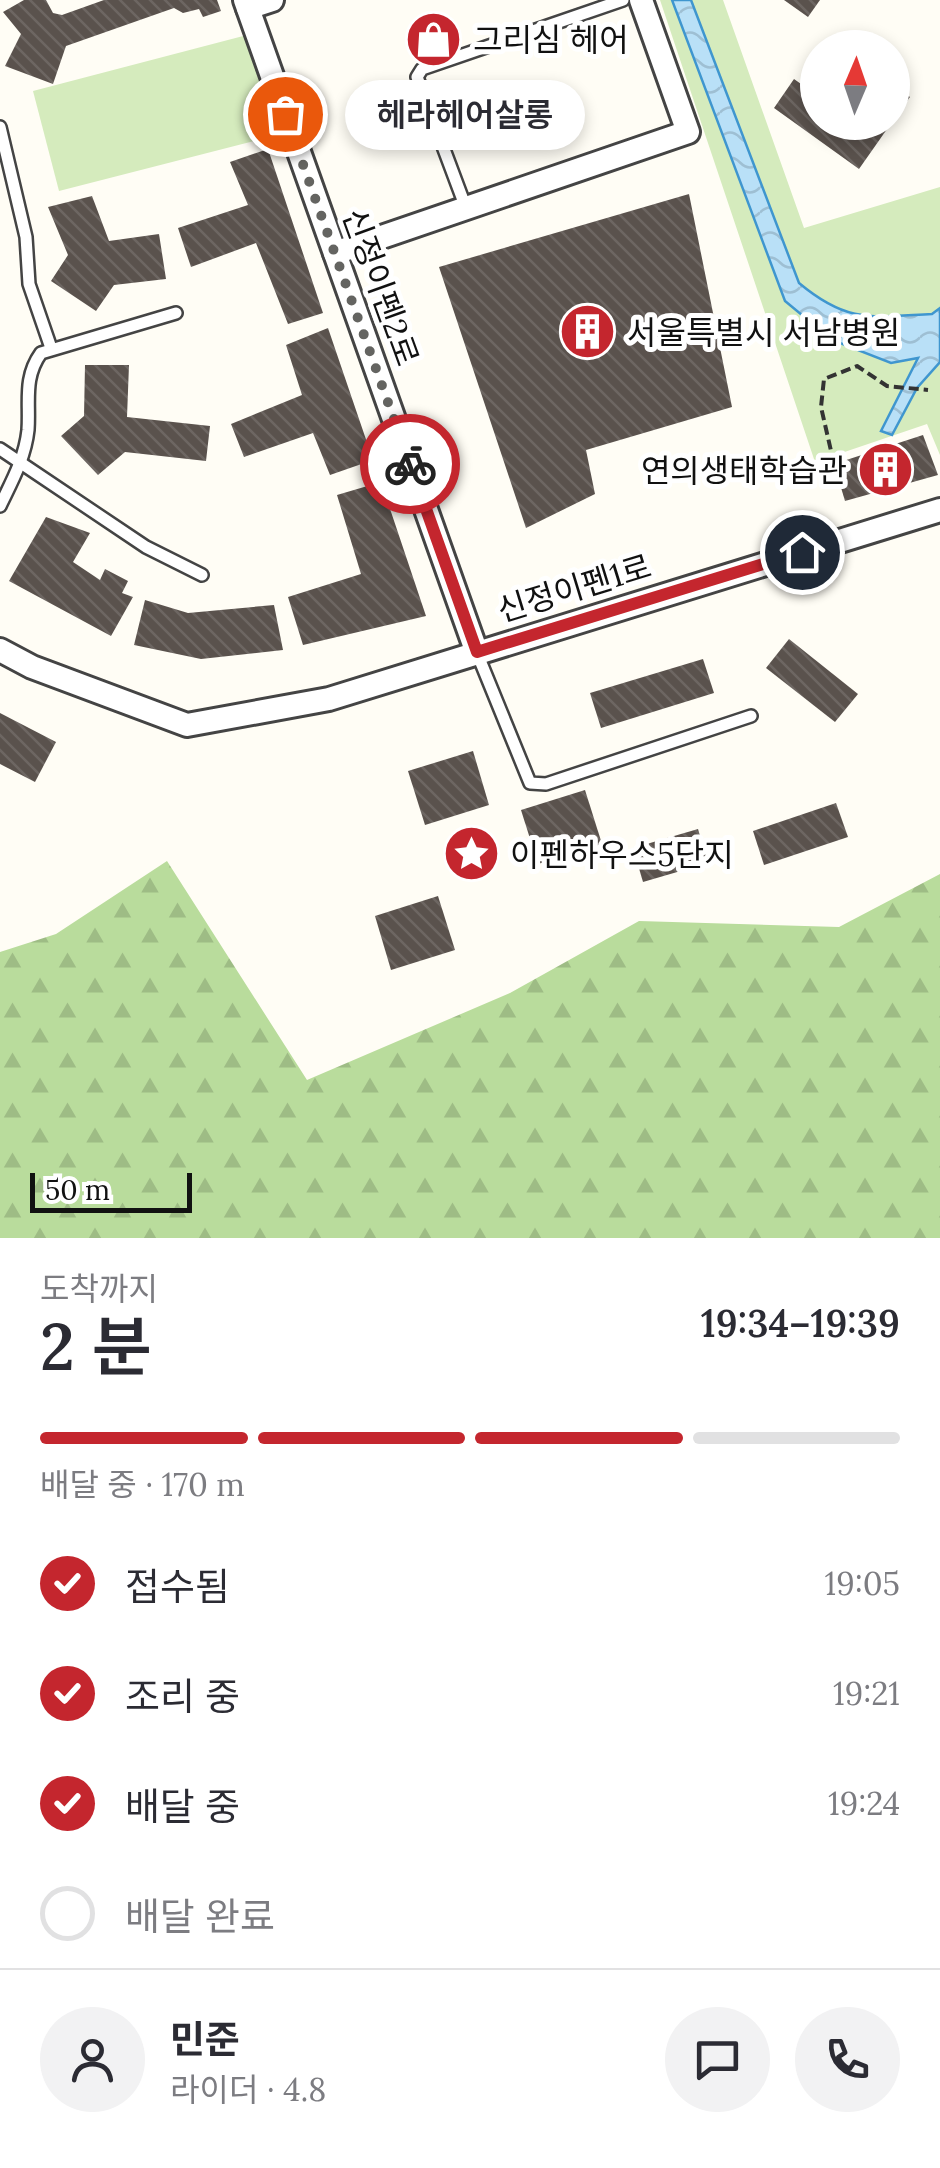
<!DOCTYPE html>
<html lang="ko">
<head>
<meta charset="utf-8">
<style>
	body { margin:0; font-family:Lora,"Noto Sans KR",serif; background:#f2f2f3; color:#2b2b33; height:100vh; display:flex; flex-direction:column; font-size:38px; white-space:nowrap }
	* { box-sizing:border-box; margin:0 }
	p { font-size:32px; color:#7c7c81 }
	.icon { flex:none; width:55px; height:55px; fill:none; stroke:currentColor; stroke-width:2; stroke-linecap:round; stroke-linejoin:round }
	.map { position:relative; height:1238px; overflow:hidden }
	.side { display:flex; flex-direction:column; background:#fff; flex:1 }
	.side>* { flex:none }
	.needle { width:65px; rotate:2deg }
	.controls { position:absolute; left:800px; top:30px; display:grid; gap:20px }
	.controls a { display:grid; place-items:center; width:110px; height:110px; border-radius:50%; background:#fff; box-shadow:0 5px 15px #0003; font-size:50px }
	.scale { position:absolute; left:30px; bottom:25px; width:162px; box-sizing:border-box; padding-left:10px; border:5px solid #111; border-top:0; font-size:28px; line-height:35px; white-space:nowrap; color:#111; -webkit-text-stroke:8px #fff; paint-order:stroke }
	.pin { position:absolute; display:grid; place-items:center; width:85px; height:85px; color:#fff; margin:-42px; border:5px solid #fff; border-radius:50%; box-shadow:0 2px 10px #0007 }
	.courier { position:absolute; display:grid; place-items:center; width:100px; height:100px; margin:-50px; border:8px solid #c4262e; border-radius:50%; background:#fff; color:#222; box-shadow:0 2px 12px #0007 }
	.bubble { position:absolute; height:70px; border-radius:35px; background:#fff; box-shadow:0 5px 15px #0003; font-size:32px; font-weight:600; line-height:70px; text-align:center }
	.overview em { font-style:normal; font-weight:600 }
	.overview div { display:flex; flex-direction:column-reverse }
	.overview { display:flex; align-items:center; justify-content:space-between; height:170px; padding:0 40px }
	h1 { font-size:65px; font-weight:600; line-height:75px }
	.bar { display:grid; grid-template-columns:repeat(4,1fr); gap:15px 10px; align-content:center; height:120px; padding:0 40px }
	.bar i { height:12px; border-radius:8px; background:#e1e1e2 }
	.bar .active { background:#c4262e }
	.bar p { grid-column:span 4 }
	.line { display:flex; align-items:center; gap:25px; padding:0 40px; border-top:2px solid #e1e1e2 }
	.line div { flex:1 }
	.round { display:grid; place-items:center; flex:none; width:105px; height:105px; border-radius:52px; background:#f2f2f3 }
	ol { padding:0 40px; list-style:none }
	li { display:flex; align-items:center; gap:30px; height:110px }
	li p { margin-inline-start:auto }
	li .icon { padding:10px; border-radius:50%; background:#c4262e; color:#fff; stroke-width:4 }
	li:last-child { color:#7c7c81 }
	li i { width:55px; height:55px; border:5px solid #e1e1e2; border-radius:50% }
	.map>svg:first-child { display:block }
	.forest { fill:url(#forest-firs) }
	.park { fill:#d5ebbd }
	.water { fill:url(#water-waves); stroke:#3f96cf; stroke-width:2.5 }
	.building { fill:url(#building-back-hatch) }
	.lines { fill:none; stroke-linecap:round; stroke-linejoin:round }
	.lane-casing { stroke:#444; stroke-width:16 }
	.street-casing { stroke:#444; stroke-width:28 }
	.path { stroke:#333; stroke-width:4; stroke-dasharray:10 5; stroke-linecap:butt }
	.lane { stroke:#fff; stroke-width:11 }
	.street { stroke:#fff; stroke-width:22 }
	.done { stroke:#646461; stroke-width:10; stroke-dasharray:0 18 }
	.route { stroke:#c4262e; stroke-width:12 }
	.labels { text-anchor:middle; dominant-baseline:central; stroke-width:10; stroke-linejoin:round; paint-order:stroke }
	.poi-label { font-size:32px; fill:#111; stroke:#fff; text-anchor:start }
	.street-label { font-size:32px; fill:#111; stroke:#fff }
</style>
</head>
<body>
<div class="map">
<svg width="940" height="1238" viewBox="0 0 940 1238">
	<defs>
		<pattern id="forest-firs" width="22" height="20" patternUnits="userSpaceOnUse" patternTransform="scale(2.5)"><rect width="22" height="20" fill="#b9dc9c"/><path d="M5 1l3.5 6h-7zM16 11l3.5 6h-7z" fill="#9ebc85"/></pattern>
		<pattern id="water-waves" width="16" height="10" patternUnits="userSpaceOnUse" patternTransform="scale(2.5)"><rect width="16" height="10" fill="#b9e0f7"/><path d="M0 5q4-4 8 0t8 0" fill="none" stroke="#9ebfd3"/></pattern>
		<pattern id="building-back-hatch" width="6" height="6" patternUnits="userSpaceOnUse" patternTransform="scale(2.5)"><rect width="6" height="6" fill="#5a524d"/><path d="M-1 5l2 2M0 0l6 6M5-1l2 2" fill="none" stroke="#6d6662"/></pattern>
	</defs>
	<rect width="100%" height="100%" fill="#fffdf5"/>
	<polygon class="forest" points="167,861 307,1080 510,993 639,921 839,927 940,874 940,1238 0,1238 0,952 56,934"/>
	<g class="park">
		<polygon points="660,0 723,0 804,228 940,187 940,455 927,424 815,462"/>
		<polygon points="247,35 274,136 59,191 33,91"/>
	</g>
	<path class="water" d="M672,0H691L799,283C848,324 872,317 932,314L940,308V362L917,388L892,435L881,431L918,358L891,363L832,340L785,301Z"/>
	<g class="building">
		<polygon points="24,0 46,0 53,13 62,15 104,0 217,0 221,11 203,17 199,9 183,13 174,8 66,46 53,84 5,66 21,34 3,12"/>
		<polygon points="784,0 820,0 808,17"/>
		<polygon points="794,79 818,96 818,122 892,122 859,169 774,108"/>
		<polygon points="892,85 910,97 892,121"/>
		<polygon points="268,149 323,313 288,324 256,243 191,267 178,228 248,205 230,162"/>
		<polygon points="689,194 732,407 586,450 595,494 526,528 439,267"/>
		<polygon points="92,196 109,241 159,234 166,279 114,285 96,311 51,281 68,255 48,207"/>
		<polygon points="328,328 373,460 330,475 313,433 244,457 231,424 302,395 286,345"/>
		<polygon points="85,365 129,365 127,417 210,426 206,461 125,452 98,475 61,436 84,416"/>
		<polygon points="923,435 938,475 845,501 834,464"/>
		<polygon points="381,482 426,616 303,645 288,597 361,574 337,495"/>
		<polygon points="46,517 90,533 73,562 100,580 105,569 128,581 122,593 133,597 111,636 9,581"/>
		<polygon points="145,600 188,613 274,605 283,650 201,659 134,645"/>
		<polygon points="789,639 858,694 835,722 766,668"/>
		<polygon points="703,659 714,693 601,728 590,693"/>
		<polygon points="0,713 56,742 35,782 0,764"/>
		<polygon points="473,751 489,805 425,825 408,771"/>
		<polygon points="585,790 602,844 538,864 521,810"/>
		<polygon points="836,803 848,837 764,865 753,831"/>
		<polygon points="698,829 708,863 643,882 633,848"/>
		<polygon points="438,896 455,950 391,970 375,916"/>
	</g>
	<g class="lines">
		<defs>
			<g id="lane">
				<polyline points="0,127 26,237 29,284 51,348"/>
				<polyline points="466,208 417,77 422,69 623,0"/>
				<polyline points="0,449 146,547 202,575"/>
				<path d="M0,506C12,481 25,458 28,430C30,402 23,378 41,353L176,313"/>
				<polyline points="477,653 530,783 546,784 751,716"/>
			</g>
			<g id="street">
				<polyline points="245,0 477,653"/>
				<polyline points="248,8 272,0"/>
				<polyline points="335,253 688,132 641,0"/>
				<polyline points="0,650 32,667 187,725 329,699 940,510"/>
			</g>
		</defs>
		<use href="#lane" class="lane-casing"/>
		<use href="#street" class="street-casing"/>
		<polyline class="path" points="834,464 821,407 824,379 857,366 887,386 928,390"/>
		<use href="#lane" class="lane"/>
		<use href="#street" class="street"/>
	</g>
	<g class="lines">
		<polyline class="done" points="285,114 410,464"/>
		<polyline class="route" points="410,464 477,652 802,552"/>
	</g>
	<defs>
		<symbol id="shop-disc" viewBox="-11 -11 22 22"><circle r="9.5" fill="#c4262e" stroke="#fff"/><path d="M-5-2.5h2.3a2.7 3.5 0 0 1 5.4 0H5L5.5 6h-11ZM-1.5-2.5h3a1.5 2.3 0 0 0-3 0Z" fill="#fff"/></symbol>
		<symbol id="building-disc" viewBox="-11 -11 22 22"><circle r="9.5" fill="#c4262e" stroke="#fff"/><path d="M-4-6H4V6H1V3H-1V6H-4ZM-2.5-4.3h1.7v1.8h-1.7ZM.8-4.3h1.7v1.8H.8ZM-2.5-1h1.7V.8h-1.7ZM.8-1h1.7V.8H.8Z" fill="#fff"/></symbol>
		<symbol id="sight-disc" viewBox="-11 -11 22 22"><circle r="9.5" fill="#c4262e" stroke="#fff"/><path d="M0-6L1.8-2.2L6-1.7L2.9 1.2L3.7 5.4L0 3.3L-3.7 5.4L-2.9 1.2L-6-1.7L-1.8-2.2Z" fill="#fff"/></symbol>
	</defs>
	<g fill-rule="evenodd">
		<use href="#shop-disc" x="402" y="8" width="63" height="63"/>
		<use href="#building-disc" x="556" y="300" width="63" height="63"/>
		<use href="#building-disc" x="854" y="438" width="63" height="63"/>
		<use href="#sight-disc" x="440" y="822" width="63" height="63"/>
	</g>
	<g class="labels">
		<g class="poi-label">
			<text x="473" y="39">그리심 헤어</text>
			<text x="627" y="332">서울특별시 서남병원</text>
			<text x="847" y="470" text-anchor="end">연의생태학습관</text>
			<text x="510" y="854">이펜하우스5단지</text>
		</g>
		<g class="street-label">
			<text transform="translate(381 287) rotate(70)">신정이펜2로</text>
			<text transform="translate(574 588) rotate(-17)">신정이펜1로</text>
		</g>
	</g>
</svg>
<div class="controls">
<a><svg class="needle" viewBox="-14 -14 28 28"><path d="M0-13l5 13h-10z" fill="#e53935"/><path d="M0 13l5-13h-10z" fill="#7c7c81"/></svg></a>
</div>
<div class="scale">50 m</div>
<div class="pin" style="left:285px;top:114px;background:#ea580c"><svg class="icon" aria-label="bag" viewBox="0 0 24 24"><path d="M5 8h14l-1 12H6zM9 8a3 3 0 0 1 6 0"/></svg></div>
<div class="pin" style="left:802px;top:552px;background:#1f2937"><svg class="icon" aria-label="home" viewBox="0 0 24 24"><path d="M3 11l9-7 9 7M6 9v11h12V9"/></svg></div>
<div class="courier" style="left:410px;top:464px"><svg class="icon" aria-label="bike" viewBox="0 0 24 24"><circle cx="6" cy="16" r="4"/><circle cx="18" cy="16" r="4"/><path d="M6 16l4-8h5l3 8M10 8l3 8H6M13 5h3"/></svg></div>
<div class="bubble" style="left:345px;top:80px;width:240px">헤라헤어살롱</div>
</div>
<section class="side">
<div class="overview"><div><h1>2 분</h1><p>도착까지</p></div><em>19:34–19:39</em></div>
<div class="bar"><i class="active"></i><i class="active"></i><i class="active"></i><i></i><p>배달 중 · 170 m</p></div>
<ol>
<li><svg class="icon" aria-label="check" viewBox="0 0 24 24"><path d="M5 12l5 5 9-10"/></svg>접수됨<p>19:05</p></li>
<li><svg class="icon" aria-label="check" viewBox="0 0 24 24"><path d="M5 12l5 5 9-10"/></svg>조리 중<p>19:21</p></li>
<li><svg class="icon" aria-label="check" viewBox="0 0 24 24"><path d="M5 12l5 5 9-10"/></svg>배달 중<p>19:24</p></li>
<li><i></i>배달 완료</li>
</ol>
<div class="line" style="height:180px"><a class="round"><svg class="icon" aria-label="person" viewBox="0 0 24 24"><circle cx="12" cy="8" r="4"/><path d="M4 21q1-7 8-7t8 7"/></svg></a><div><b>민준</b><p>라이더 · 4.8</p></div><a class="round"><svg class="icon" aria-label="chat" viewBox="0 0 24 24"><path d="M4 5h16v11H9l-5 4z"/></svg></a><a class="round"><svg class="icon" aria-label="phone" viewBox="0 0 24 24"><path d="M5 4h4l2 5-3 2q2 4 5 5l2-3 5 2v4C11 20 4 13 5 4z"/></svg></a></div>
</section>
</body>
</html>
